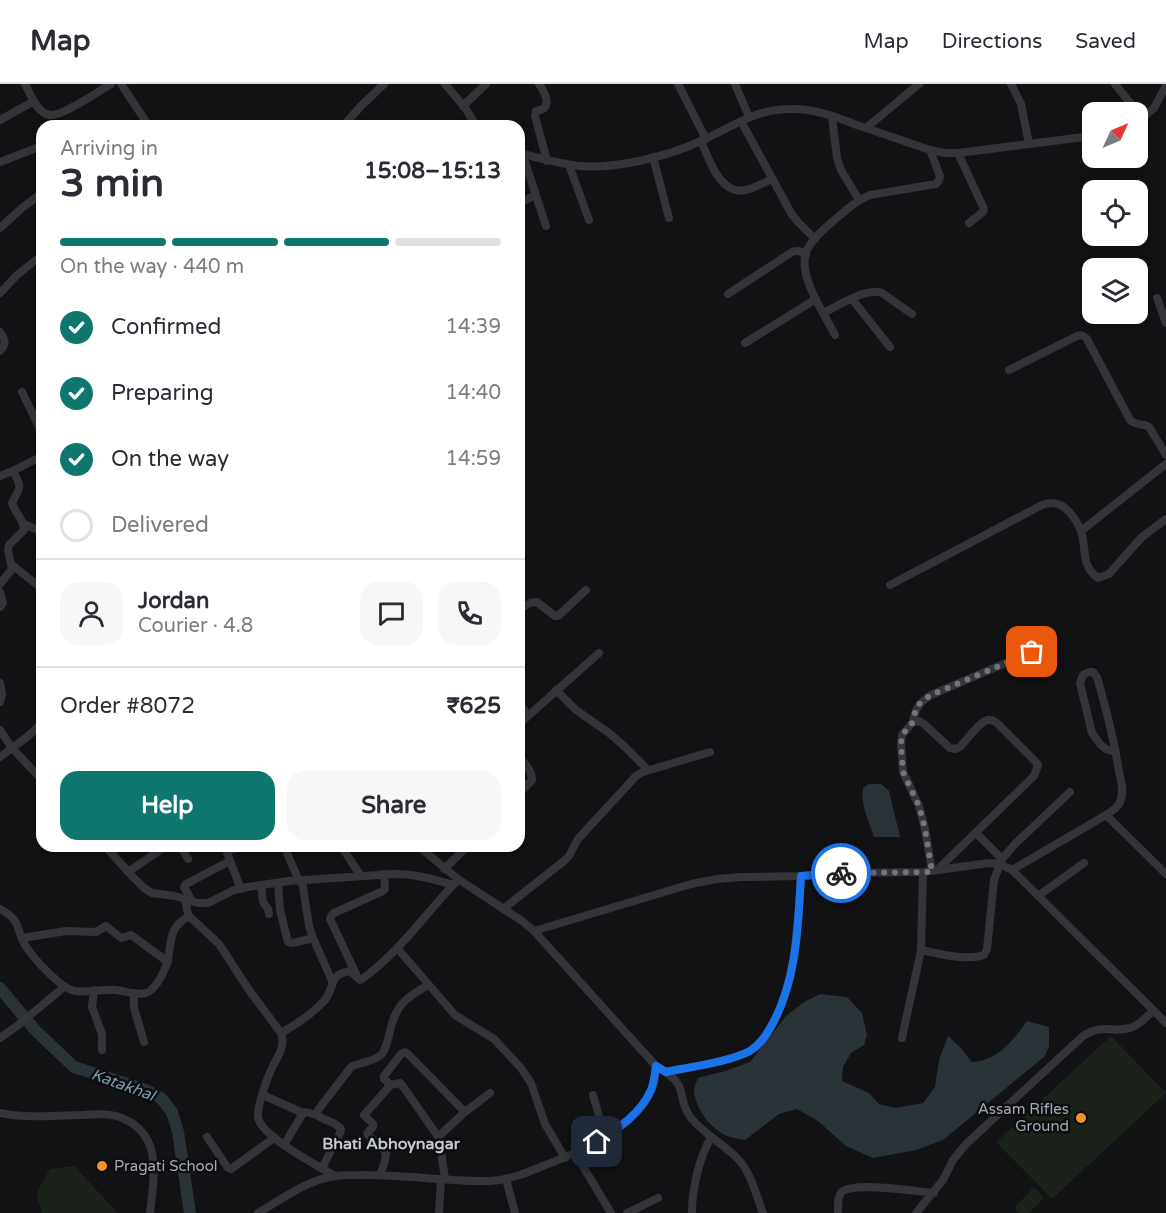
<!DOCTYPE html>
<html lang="en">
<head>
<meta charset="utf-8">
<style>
	body { margin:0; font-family:"Varela Round",sans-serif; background:#f7f7f7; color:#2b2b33; height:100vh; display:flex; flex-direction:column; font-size:22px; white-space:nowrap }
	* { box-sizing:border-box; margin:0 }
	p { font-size:20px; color:#7c7c81 }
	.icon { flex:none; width:33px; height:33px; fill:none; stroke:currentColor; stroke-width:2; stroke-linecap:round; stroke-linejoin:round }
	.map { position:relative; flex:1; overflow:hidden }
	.side { position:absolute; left:36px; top:36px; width:489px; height:732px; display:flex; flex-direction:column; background:#fff; border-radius:18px; box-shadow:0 3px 9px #0003 }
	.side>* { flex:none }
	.needle { width:39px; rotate:46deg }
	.buttons { position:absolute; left:1082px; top:18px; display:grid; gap:12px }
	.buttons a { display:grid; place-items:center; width:66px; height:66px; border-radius:12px; background:#fff; box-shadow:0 3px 9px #0003; font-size:30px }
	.pin { position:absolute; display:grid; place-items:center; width:51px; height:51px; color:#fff; margin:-26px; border-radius:12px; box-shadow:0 3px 9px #0006 }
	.courier { position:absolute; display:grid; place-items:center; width:60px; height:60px; margin:-30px; border:4px solid #1a73e8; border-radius:50%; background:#fff; color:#222; box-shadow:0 2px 8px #0007 }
	.overview em { font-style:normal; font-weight:700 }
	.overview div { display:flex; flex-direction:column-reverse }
	.overview { display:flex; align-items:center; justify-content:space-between; height:102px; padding:0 24px }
	h1 { font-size:39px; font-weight:700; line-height:45px }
	.bar { display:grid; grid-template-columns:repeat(4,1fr); gap:9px 6px; align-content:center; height:72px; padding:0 24px }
	.bar i { height:8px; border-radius:4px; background:#e1e1e2 }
	.bar .on { background:#0f766e }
	.bar p { grid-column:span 4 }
	.line { display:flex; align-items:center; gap:15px; padding:0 24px; border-top:2px solid #e1e1e2 }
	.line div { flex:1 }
	.round { display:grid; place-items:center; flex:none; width:63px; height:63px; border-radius:18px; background:#f7f7f7 }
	ol { padding:0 24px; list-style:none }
	li { display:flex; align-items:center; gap:18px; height:66px }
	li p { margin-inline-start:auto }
	li .icon { padding:6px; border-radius:50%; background:#0f766e; color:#fff; stroke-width:4 }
	li:last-child { color:#7c7c81 }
	li i { width:33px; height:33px; border:3px solid #e1e1e2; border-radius:50% }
	.cta { display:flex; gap:12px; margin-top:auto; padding:12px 24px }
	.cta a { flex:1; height:69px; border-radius:18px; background:#0f766e; color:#fff; font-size:24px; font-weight:700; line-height:69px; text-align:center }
	.cta a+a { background:#f7f7f7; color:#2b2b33 }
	header { display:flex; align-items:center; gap:36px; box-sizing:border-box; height:84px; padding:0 30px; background:#fff; border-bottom:2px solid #e1e1e2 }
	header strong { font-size:28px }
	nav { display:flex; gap:33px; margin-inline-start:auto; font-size:21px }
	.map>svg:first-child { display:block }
	.green { fill:#1a221a }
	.water { fill:#293338 }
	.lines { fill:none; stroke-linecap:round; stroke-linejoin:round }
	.river { stroke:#293338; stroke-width:12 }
	.minor { stroke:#333539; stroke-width:8 }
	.done { stroke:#71757d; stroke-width:6; stroke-dasharray:0 10.8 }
	.route { stroke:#1a73e8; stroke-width:8 }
	.poi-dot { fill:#f3922b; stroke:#0d0d0f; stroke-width:2 }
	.labels { text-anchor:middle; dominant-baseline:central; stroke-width:5; stroke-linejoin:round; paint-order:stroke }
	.poi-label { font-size:15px; fill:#a4abb5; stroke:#0d0d0f; text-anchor:end }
	.water-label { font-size:16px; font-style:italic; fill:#7a9fb0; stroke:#0d0d0f }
	.neighbourhood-label { font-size:16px; font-weight:bold; fill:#c5cad1; stroke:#0d0d0f }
</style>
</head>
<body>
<header>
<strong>Map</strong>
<nav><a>Map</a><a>Directions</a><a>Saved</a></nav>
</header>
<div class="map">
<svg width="1166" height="1129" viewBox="0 0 1166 1129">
	<rect width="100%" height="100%" fill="#121214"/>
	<g class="green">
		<polygon points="1111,952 1166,1009 1052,1115 996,1058"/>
		<polygon points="74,1082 118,1129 42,1129 37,1113 37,1108 50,1085"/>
		<polygon points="1034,1103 1044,1114 1029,1129 1019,1129 1014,1124"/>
	</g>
	<g class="water">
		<path d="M869,700H881L889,707L900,753H874C869,738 860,720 863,704Z"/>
		<path d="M820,910L847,913L862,929L867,951L864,961L851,969L843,983L842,997L869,1009L879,1020L895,1024L923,1019L935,1003L939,976L948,952L961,964L972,978C997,977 1013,957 1027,937L1049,943V962L1045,972L943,1056L916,1066L873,1074L846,1062L818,1037L797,1025L779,1030L745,1056C739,1055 732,1054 727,1052C710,1044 696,1026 694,1007C694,1003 696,998 698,994L725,987L750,978L786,932L804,918Z"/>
	</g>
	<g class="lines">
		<polyline class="river" points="0,904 35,946 74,983 146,1006 161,1014 172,1028 178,1048 190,1129"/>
		<g class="minor">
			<path d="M25,0C30,9 34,22 43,28C46,31 48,31 52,31C66,30 97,8 111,0"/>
			<polyline points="121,0 149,42"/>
			<polyline points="445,0 466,25 476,42"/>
			<path d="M539,0C546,10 553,25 536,27L535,32L547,77"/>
			<polyline points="678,0 706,55"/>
			<polyline points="735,0 749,33"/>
			<polyline points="1011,0 1021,20 1029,60"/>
			<polyline points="1115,0 1143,35"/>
			<polyline points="463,22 486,0"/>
			<polyline points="832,32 837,74 841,86 859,116"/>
			<polyline points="0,36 34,17"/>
			<polyline points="741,37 791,129 798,138 815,155"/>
			<polyline points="1137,39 1154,24 1166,2"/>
			<polyline points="343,42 361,22 384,0"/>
			<polyline points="866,44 919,0"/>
			<path d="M701,57C709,75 720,112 746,106C754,104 764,99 772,95"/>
			<path d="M519,69C540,74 560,80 581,82C618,85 668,72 701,57C732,43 754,25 791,25C813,24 836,33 857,41C881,49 906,58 930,66L945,69H958L1092,52"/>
			<polyline points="522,69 546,142"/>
			<polyline points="958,69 984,125 983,128 969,139"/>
			<polyline points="653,73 669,134"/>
			<polyline points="0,78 39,63 42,63"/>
			<polyline points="569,81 589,136"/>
			<polyline points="519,119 536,111"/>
			<polyline points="0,144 22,124 42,109"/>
			<polyline points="0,209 17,191 37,175"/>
			<path d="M728,210L792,168C798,166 801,167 806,171"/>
			<polyline points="1157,214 1166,239"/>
			<polyline points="852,215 890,263"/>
			<path d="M823,229C838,222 867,203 882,209L912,230"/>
			<path d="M0,248C5,255 7,260 0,267"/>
			<path d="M835,251C824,229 796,190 807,166C812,155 823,146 832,138C844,128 855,117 870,111L936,100L939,96L940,92L930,66"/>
			<polyline points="745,259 816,215"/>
			<path d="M1009,286L1077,252C1082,250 1084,252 1087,255L1130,336C1136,342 1143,339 1149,343L1166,371"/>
			<polyline points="22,308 42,349"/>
			<polyline points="0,392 13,387 42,372"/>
			<polyline points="24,440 42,448"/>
			<polyline points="1081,447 1166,380"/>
			<polyline points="11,480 42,505"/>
			<path d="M0,500L12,485L8,466L9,461L24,446C24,435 15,429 12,419C20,402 23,406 13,387"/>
			<path d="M890,501L1042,421C1045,420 1048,419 1051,419C1065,418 1076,435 1081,447C1087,464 1080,481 1098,494L1109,490L1142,453L1166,435"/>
			<polyline points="0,508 3,519 0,523"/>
			<polyline points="519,526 530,519 537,518 555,532 558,532 586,506"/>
			<polyline points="0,599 2,610 0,618"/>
			<polyline points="556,606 576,626 609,649 624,662 648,686"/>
			<polyline points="519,618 528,632"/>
			<path d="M913,638C915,624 920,618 931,611L1032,568"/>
			<polyline points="519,640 599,569"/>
			<polyline points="0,646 12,664 42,696"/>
			<polyline points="0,673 27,653 42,639"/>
			<path d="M519,673C525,680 532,686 532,696L519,710"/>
			<polyline points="1106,731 1166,790"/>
			<polyline points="976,749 1002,775"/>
			<path d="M105,762L133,793L144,804L152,809L175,812L198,819H208L234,806L248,803L289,797L394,790C415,790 433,795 453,801"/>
			<polyline points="180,762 188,775"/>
			<polyline points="284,762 299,797"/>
			<polyline points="341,762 361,792"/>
			<path d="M418,762L458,795L522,837L534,847L656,982C664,987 673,992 678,1000C684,1011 681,1022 691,1034C704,1050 723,1060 737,1074C751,1088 756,1111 763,1129"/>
			<polyline points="237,764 229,766 227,769 241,805"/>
			<polyline points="444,785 468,762"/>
			<path d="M1012,786L1106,731C1112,727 1119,723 1121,715C1124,706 1121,696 1119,688C1114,655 1106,624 1097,593L1093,588H1089L1083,591L1080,599L1092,649L1100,660L1106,665L1116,668"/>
			<path d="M932,787L925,745L919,722L903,688L901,660L902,651L913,638L919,637L924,640L950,664L955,665L960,663C966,657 980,637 988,636C992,635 994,637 997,639L1034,676L1038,681L1034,692L937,786"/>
			<polyline points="128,788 166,762"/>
			<polyline points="302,797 309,842 313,854 332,897"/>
			<polyline points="278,799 280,826 288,858 293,859 313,854"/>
			<polyline points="261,801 263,818 268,825 269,830"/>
			<polyline points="1038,812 1084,779"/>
			<path d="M185,815L187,826L189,832L219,860L249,906L281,949C286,962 278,972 272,984C267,994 257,1023 258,1033C260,1052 319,1082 335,1092"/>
			<polyline points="192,817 184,803 186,800 230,777"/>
			<path d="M0,825C23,838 14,842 25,861C33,874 60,904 75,907C88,909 102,905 116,906C126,907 143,914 151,906C159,899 166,885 168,875C172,854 169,844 189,832"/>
			<polyline points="503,825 564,777 569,772 578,755 636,692 643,688 710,668"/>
			<polyline points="534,847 691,800 717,795 742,793 801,792 839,789 923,788 989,779 1000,780 1012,786 1166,939"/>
			<polyline points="22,854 66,847 96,848 106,842 121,854 131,851 168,878"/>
			<polyline points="397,864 455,931 494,955 521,984 531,999 545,1040 565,1074"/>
			<path d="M921,866C941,870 965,877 984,871L987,865L994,796L1002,775L1016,759L1070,708"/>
			<polyline points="356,890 330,835 331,832 334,829 383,807 385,805 384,790"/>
			<polyline points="94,906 92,923 102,950 102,966"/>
			<polyline points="134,909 134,924 144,958"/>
			<path d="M281,949C297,940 312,930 324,917C336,904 327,891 350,887L360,896L362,895C399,869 425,830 456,798"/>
			<polyline points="0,954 17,942 64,903"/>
			<polyline points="902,954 921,866 923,788"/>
			<path d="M666,988C690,983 729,978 750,967C761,960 767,950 773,939C797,893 797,842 801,792"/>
			<polyline points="390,1001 400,999 402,1001 439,1054"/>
			<polyline points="263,1011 303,1029"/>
			<polyline points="593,1011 605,1053"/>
			<path d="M0,1029C27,1035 56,1031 83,1031C96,1030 112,1029 124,1035C139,1041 149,1054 152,1069C156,1089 152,1110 150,1129"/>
			<polyline points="207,1053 228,1084 231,1085 274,1054"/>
			<polyline points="284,1061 303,1029 306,1028 317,1031"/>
			<polyline points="575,1069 611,1129"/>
			<path d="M322,1084L340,1049L341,1045C335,1037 324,1037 317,1031L318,1026L351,983C361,977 373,979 382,970C387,963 388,956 390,947C396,920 406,914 428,901"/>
			<polyline points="380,1091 385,1077 386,1069 381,1062 368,1051 367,1049 373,1043 373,1040 364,1031 388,1004 389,999 384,995 384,992 401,970 405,968 408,970 465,1028"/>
			<polyline points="445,1095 439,1054 440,1051 465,1028 490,1009"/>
			<polyline points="506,1095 515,1129"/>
			<path d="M258,1129C282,1115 307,1096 335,1092C343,1091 351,1091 358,1091C402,1090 446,1098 490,1097C509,1096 526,1089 543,1082C580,1068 636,1044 652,1005C655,998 655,990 656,982"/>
			<polyline points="439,1129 441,1095"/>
			<polyline points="627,1129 658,1114"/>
			<path d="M692,1129C692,1104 699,1075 711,1053"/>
			<path d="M838,1129C838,1122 837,1111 843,1107C857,1098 916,1107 934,1109"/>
			<path d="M916,1129L943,1096L953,1076L966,1060L1083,952C1104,939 1110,949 1130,944C1139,942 1146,933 1153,927"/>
		</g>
	</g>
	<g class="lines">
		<polyline class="done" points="841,789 932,788 925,745 919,722 903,688 901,660 902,651 913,638 916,624 921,618 931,611 1032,568"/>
		<path class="route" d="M597,1058C618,1045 641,1029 651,1006C654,999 655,990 656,982L666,988C690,983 729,978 750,967C761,960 767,950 773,939C797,894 798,842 801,792L841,789"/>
	</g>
	<g class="poi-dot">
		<circle cx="1081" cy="1034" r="6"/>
		<circle cx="102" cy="1082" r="6"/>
	</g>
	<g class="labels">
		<g class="poi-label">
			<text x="1069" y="1025">Assam Rifles<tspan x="1069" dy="17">Ground</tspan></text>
			<text x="114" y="1082" text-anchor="start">Pragati School</text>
		</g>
		<g class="water-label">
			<text transform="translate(123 1001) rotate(20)">Katakhal</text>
		</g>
		<g class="neighbourhood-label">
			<text x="391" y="1060">Bhati Abhoynagar</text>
		</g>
	</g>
</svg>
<div class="buttons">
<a><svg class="needle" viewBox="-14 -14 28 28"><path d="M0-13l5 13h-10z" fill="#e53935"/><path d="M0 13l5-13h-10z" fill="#7c7c81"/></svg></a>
<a><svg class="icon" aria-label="locate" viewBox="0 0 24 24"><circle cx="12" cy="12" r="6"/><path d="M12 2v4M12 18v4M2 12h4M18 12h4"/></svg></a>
<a><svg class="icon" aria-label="layers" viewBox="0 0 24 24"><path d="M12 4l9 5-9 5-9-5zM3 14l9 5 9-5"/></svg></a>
</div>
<div class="pin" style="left:1032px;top:568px;background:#ea580c"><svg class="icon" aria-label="bag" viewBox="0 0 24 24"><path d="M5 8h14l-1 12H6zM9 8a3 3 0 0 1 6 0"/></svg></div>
<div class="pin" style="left:597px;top:1058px;background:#1f2937"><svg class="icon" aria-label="home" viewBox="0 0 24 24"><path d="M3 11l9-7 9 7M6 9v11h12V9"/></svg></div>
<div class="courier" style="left:841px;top:789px"><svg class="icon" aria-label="bike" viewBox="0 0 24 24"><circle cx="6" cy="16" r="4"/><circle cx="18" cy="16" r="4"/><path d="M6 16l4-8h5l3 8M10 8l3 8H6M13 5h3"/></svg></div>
<section class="side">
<div class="overview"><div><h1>3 min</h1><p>Arriving in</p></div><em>15:08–15:13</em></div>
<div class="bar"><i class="on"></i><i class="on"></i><i class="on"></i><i></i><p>On the way · 440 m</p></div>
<ol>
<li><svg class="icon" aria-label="check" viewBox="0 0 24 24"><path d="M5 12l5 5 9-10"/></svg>Confirmed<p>14:39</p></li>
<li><svg class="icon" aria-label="check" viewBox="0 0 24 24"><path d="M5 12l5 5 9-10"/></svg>Preparing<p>14:40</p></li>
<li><svg class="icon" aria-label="check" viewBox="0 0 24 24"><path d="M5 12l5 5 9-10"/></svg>On the way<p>14:59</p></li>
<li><i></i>Delivered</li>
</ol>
<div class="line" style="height:108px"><a class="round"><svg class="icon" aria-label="person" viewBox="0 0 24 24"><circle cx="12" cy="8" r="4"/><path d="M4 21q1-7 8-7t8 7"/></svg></a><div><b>Jordan</b><p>Courier · 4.8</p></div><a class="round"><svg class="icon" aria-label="chat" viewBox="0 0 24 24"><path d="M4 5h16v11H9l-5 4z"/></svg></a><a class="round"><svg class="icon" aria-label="phone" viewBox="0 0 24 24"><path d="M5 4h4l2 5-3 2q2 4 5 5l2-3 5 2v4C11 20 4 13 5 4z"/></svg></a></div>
<div class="line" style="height:78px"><div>Order #8072</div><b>₹625</b></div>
<div class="cta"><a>Help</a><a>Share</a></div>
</section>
</div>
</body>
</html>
